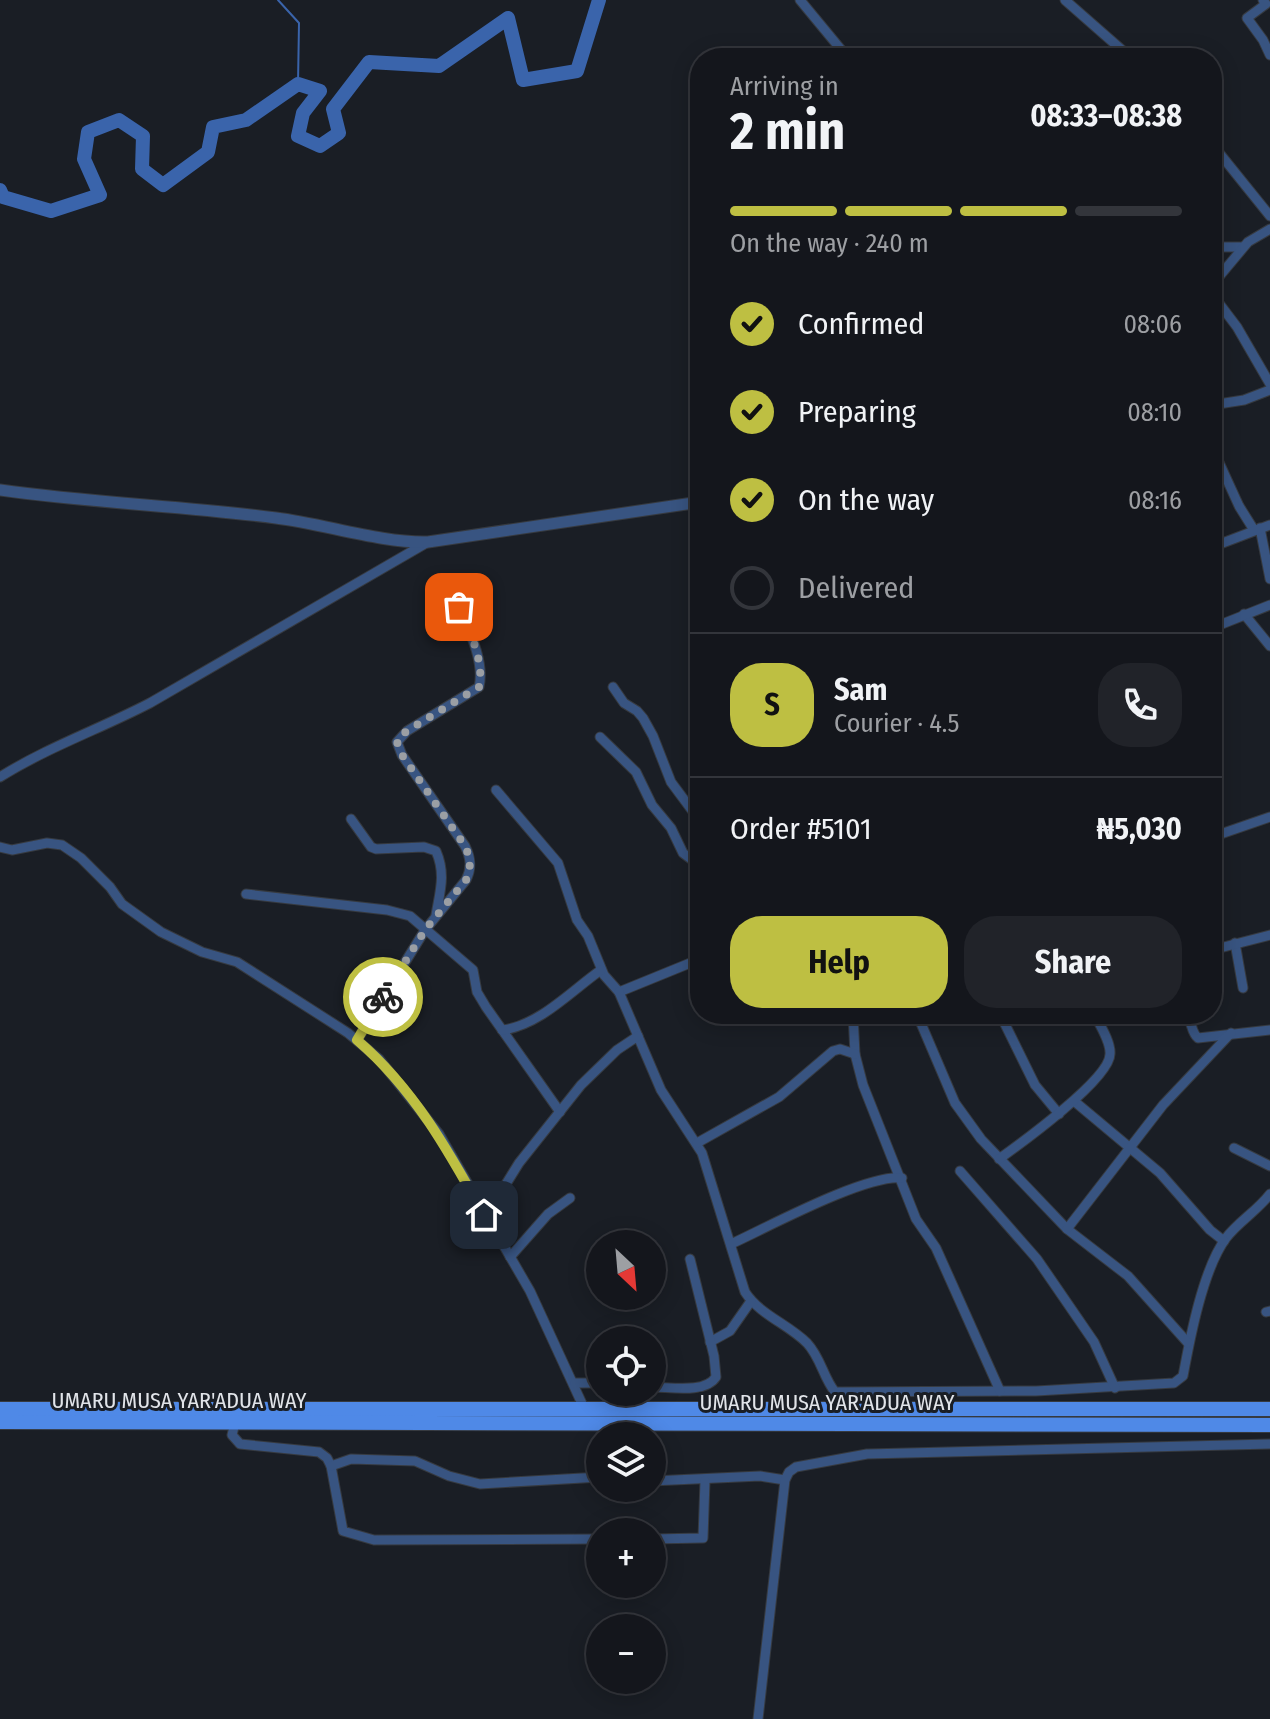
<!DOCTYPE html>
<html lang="en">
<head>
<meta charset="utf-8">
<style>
	body { margin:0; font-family:"Fira Sans Condensed",sans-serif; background:#212329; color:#f1f3f6; height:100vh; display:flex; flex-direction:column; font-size:30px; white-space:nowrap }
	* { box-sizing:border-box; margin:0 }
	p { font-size:26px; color:#9d9fa3 }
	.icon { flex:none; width:44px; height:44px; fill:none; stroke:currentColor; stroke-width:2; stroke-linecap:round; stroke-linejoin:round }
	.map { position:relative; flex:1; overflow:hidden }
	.sheet { position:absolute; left:690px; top:48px; width:532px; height:976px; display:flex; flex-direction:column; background:#14161c; border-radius:32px; box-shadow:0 4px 20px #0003,0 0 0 2px #33353b }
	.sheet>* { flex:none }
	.needle { width:52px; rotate:154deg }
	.fabs { position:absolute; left:586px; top:1230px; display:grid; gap:16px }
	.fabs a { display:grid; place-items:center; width:80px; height:80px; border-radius:50%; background:#14161c; box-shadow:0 4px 20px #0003,0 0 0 2px #33353b; font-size:40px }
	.pin { position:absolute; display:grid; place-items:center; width:68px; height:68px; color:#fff; margin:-34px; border-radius:16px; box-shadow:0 4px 12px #0006 }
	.courier { position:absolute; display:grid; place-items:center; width:80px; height:80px; margin:-40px; border:6px solid #bebf42; border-radius:50%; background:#fff; color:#222; box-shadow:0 2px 10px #0007 }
	.summary em { font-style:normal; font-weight:700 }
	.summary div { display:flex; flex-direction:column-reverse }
	.summary { display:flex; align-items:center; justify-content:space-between; height:136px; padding:0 40px }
	h1 { font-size:52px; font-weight:700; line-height:60px }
	.bar { display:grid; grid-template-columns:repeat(4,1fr); gap:12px 8px; align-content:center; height:96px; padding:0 40px }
	.bar i { height:10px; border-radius:6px; background:#33353b }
	.bar .on { background:#bebf42 }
	.bar p { grid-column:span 4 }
	.line { display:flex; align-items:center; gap:20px; padding:0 40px; border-top:2px solid #33353b }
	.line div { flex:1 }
	.round { display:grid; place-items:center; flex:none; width:84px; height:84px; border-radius:32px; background:#212329 }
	ol { padding:0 40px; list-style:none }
	li { display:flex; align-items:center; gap:24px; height:88px }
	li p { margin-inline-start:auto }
	li .icon { padding:8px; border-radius:50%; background:#bebf42; color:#111; stroke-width:4 }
	li:last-child { color:#9d9fa3 }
	li i { width:44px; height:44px; border:4px solid #33353b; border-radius:50% }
	.primary-button { display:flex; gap:16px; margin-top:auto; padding:16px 40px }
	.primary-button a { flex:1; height:92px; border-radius:32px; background:#bebf42; color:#111; font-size:32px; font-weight:700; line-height:92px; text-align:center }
	.primary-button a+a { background:#212329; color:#f1f3f6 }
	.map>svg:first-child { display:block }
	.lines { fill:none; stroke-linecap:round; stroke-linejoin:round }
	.stream { stroke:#3a64ab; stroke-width:2 }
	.river { stroke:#3a64ab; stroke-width:14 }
	.minor-casing { stroke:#363a40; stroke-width:11 }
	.tertiary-casing { stroke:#363a40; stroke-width:13 }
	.primary-casing { stroke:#363a40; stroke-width:16 }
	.minor { stroke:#385481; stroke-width:9 }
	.tertiary { stroke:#385481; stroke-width:11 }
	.primary { stroke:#4f89e7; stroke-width:14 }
	.done { stroke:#9b9fa4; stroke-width:8; stroke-dasharray:0 14.4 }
	.route { stroke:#bebf42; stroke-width:10 }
	.labels { text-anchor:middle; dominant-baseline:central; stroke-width:6; stroke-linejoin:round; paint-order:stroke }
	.street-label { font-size:22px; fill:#e1e4e9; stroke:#1a1e25 }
</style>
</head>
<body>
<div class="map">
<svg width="1270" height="1719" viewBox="0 0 1270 1719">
	<rect width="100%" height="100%" fill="#1a1e25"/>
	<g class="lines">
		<polyline class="stream" points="278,0 299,23 298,84"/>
		<polyline class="river" points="0,190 3,197 51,211 100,195 84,159 88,132 119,120 143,136 142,169 163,185 208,152 213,127 246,120 298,84 320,91 303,113 298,136 320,146 339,133 333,109 369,62 439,66 508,18 523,80 577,71 599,0"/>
		<defs>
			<g id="minor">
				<polyline points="800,0 848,58"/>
				<polyline points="1065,0 1131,58"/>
				<polyline points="1263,0 1266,4 1247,18 1263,40 1270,55"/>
				<polyline points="1212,144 1270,216"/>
				<polyline points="1212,247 1243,247"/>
				<polyline points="1212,285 1248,242 1270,229"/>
				<polyline points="1212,294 1237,327 1270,384"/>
				<polyline points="1212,405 1244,400 1270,390"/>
				<polyline points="1212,447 1239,506 1254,530"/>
				<polyline points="1260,528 1270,579"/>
				<polyline points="1212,547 1270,525"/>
				<polyline points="1244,614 1270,646"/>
				<polyline points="1212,628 1270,605"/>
				<polyline points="613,687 624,703 637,711 643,718 653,736 671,782 700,821"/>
				<polyline points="600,737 636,772 652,805 671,828 683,853 691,859 700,859"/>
				<path d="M0,777C48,747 100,729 150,703L428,542"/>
				<polyline points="496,790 558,863 577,920 588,936 604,975 619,992 700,959"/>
				<path d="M351,819L371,847L376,849L424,847L436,851C446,874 440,891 436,915"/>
				<polyline points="1212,837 1270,817"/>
				<polyline points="0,847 12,850 47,843 62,845 81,858 110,887 122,904 161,932 202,952 237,962 348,1033 379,1059 439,1134 530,1291 584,1408"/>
				<polyline points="246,894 387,910 410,916 473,970 477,992 486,1007 560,1112"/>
				<polyline points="1235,943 1243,988"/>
				<polyline points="1212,950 1270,935"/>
				<path d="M619,992L661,1090L702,1153L745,1292C760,1315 788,1324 807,1343C821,1358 823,1377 835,1392L1036,1391L1174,1383L1183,1376C1190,1338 1203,1269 1226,1238C1238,1222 1257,1211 1270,1194"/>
				<polyline points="745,1014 748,1018"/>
				<polyline points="853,1014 855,1054 863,1085 916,1219 936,1248 1000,1391"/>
				<polyline points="917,1014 955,1103 981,1139 1067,1229 1128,1276 1188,1343"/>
				<polyline points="1000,1014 1035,1085 1059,1114"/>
				<path d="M1184,1014C1193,1019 1190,1032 1198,1038L1270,1030"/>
				<path d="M502,1030C539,1026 572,990 601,970"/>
				<path d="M357,1040L425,930L466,880C472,868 471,858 465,846L402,755L397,742L407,731L479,687C485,662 469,630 459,607"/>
				<polyline points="1074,1101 1160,1173 1210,1230 1224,1241"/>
				<polyline points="697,1143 779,1097 833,1051 840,1049 855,1054"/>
				<polyline points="1234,1148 1270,1166"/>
				<path d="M999,1159C1020,1144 1110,1079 1110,1054C1111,1042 1100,1025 1094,1014"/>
				<polyline points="960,1171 1037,1259 1094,1342 1115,1388"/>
				<polyline points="484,1215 498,1197 519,1163 581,1085 617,1050 638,1036"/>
				<polyline points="1067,1229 1163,1105 1231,1033"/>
				<path d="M731,1244C768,1227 866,1174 902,1178"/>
				<polyline points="510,1257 548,1214 570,1198"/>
				<polyline points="1266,1312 1270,1311"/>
				<polyline points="710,1342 730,1331 751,1301"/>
				<polyline points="575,1383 600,1383"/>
				<path d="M652,1387C670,1387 705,1394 716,1377L714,1356L690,1259"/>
				<polyline points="235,1423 232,1435 240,1444 319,1452 327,1458 331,1466 343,1531 374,1540 600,1539"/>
				<polyline points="331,1466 351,1459 415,1461 449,1476 480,1484 600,1477"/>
				<polyline points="652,1481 760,1476 785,1480"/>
				<polyline points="652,1539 703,1538 705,1481"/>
				<polyline points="758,1719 785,1480 789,1472 796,1467 867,1454 1270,1444"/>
			</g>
			<path id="tertiary" d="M0,490C92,503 184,506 276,518C325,524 380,543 428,542L700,502"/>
			<g id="primary">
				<polyline points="0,1409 1270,1409"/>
				<polyline points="0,1422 1270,1425"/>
			</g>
		</defs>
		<use href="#minor" class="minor-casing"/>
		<use href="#tertiary" class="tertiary-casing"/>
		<use href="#primary" class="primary-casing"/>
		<use href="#minor" class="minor"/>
		<use href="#tertiary" class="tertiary"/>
		<use href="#primary" class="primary"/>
	</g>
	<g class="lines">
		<path class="done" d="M383,997L425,930L466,880C472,868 470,858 465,846L402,755L397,742L400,736L407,731L479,687C485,663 469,629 459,607"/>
		<path class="route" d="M383,997L357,1040C414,1089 448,1150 484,1215"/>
	</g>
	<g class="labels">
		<g class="street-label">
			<text x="179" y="1400">UMARU MUSA YAR'ADUA WAY</text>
			<text x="827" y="1402">UMARU MUSA YAR'ADUA WAY</text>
		</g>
	</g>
</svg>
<div class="fabs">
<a><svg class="needle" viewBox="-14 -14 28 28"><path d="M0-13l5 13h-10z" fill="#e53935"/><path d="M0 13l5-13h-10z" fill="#9d9fa3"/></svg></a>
<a><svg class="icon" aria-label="locate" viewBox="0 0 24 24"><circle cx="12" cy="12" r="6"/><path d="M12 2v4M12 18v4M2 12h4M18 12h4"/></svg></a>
<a><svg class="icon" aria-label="layers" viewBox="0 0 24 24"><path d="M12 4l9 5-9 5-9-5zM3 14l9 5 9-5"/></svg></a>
<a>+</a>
<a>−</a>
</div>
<div class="pin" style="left:459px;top:607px;background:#ea580c"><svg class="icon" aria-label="bag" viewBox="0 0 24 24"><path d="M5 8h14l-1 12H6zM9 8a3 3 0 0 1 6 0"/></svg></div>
<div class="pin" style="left:484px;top:1215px;background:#1f2937"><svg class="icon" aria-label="home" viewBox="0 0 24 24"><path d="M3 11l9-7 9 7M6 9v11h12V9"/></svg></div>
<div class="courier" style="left:383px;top:997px"><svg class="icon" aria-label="bike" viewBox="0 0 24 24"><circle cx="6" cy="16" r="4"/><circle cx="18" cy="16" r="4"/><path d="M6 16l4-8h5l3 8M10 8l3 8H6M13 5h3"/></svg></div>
<section class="sheet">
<div class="summary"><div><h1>2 min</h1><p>Arriving in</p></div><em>08:33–08:38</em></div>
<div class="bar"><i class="on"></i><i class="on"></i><i class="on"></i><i></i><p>On the way · 240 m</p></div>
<ol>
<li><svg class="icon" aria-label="check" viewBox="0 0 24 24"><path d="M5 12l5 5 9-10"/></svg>Confirmed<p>08:06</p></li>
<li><svg class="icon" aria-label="check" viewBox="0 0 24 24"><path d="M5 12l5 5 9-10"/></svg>Preparing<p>08:10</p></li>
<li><svg class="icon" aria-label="check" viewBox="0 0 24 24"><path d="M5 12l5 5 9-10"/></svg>On the way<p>08:16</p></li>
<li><i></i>Delivered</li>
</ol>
<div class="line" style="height:144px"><b class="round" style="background:#bebf42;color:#111">S</b><div><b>Sam</b><p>Courier · 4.5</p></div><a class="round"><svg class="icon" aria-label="phone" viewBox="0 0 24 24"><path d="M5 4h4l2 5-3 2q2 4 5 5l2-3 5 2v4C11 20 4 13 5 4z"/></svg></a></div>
<div class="line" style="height:104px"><div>Order #5101</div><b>₦5,030</b></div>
<div class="primary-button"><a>Help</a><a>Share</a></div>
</section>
</div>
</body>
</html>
